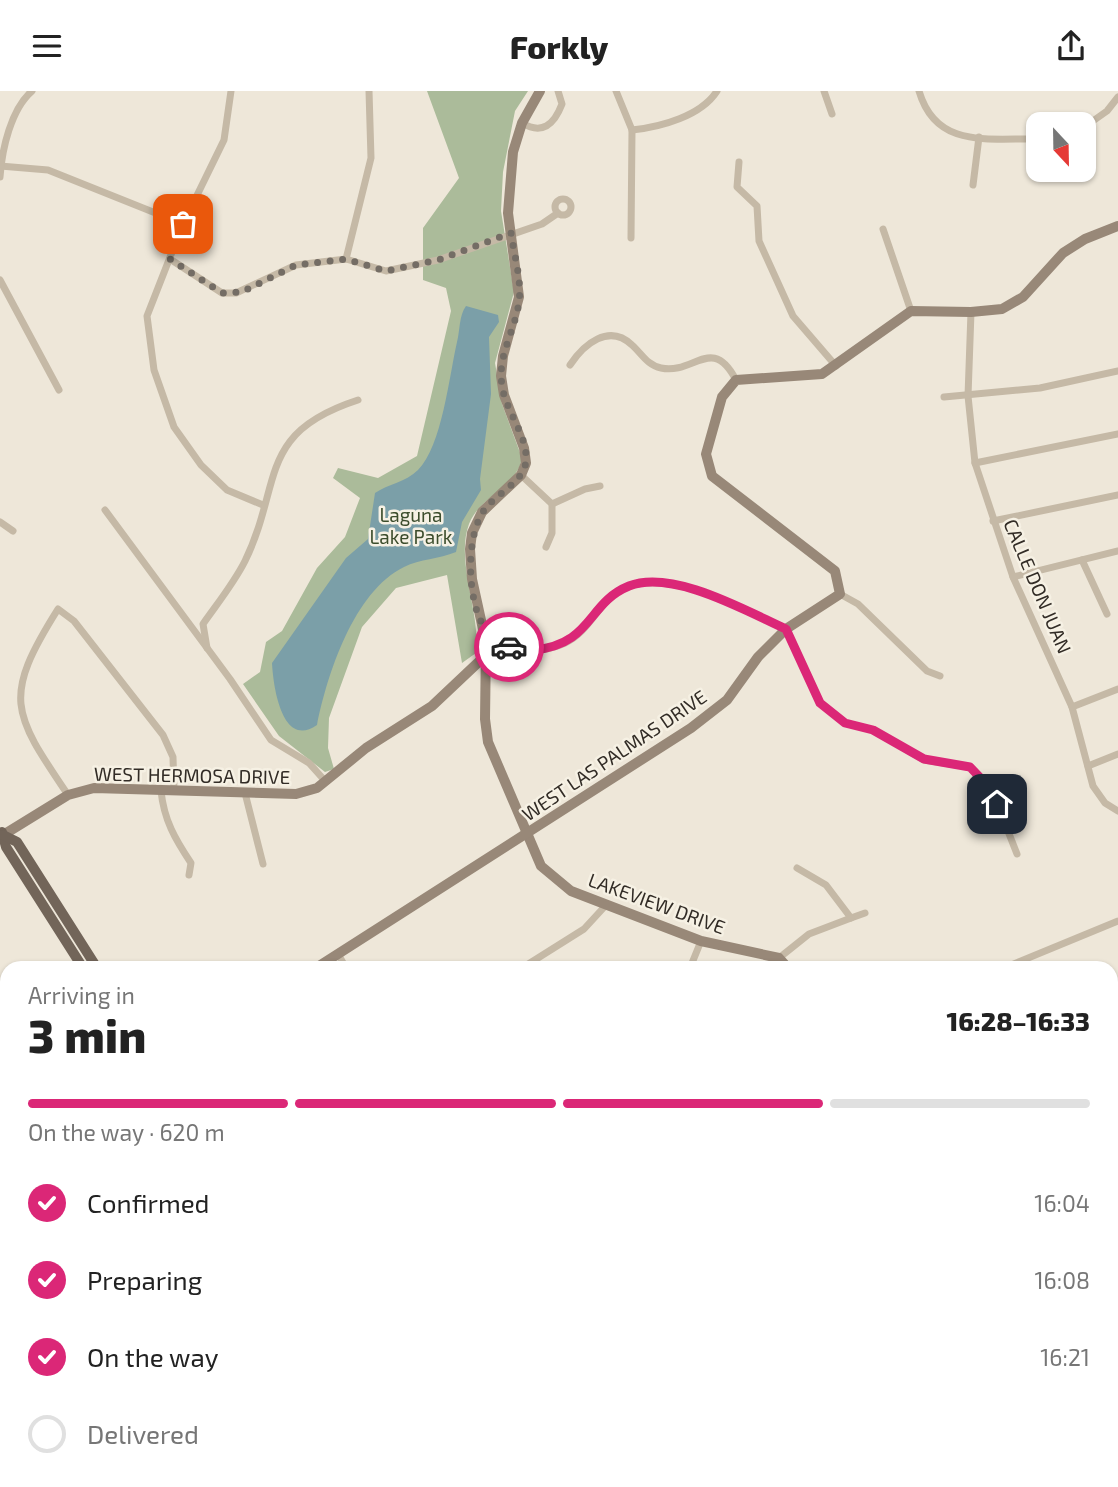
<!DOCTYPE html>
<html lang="en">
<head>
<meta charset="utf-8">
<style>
	body { margin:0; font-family:"Exo 2",sans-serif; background:#f6f6f6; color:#222; height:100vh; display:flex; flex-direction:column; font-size:26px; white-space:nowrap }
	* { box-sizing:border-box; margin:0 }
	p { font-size:23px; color:#767676 }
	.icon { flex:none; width:38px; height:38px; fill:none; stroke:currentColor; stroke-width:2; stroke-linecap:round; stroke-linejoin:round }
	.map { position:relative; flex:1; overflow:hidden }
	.panel { position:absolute; left:0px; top:870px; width:1118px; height:527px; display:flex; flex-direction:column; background:#fff; border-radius:21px 21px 0 0; box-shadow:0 2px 5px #0004 }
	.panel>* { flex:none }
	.needle { width:46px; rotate:158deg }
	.controls { position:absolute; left:1026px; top:21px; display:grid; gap:14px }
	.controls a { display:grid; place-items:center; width:70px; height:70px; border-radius:14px; background:#fff; box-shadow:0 2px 5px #0004; font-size:35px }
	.pin { position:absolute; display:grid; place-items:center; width:60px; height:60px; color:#fff; margin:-30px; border-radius:14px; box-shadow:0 4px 10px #0006 }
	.courier { position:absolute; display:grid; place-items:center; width:70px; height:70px; margin:-35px; border:5px solid #db2777; border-radius:50%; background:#fff; color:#222; box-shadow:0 2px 9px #0007 }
	.summary em { font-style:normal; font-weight:800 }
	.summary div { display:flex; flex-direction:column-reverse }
	.summary { display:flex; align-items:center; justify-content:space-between; height:119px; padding:0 28px }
	h1 { font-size:46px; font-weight:800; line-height:52px }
	.bar { display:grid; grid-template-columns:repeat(4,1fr); gap:10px 7px; align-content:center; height:84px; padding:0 28px }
	.bar i { height:9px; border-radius:5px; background:#e0e0e0 }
	.bar .current { background:#db2777 }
	.bar p { grid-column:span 4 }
	ol { padding:0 28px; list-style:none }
	li { display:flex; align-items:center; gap:21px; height:77px }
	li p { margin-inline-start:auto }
	li .icon { padding:7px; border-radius:50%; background:#db2777; color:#fff; stroke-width:4 }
	li:last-child { color:#767676 }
	li i { width:38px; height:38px; border:4px solid #e0e0e0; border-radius:50% }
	header { display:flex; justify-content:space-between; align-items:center; height:91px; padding:0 28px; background:#fff; font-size:32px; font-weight:800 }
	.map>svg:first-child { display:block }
	.green { fill:#abbb9a }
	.water { fill:#7b9fa8 }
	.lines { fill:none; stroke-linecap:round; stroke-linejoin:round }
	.stream { stroke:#7b9fa8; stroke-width:2 }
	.street { stroke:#c5b9a6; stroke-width:7 }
	.secondary { stroke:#988878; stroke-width:10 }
	.primary { stroke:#726559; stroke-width:10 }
	.done { stroke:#746d65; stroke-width:7; stroke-dasharray:0 12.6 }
	.route { stroke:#db2777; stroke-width:9 }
	.labels { text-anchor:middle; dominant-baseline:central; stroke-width:5; stroke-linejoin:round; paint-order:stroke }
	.park-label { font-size:19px; fill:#3c4d2c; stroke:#f6f1e4 }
	.street-label { font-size:19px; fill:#322c26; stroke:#f6f1e4 }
</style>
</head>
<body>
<header><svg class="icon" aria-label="menu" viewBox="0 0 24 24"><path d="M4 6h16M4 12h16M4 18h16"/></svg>Forkly<svg class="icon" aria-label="share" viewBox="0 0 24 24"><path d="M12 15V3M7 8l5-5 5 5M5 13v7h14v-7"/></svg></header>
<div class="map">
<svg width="1118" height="1396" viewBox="0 0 1118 1396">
	<rect width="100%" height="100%" fill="#eee7d9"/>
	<path class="green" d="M427,0H528L515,20L503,81L501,120L514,201L495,272L502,313L522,367C517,396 480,405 469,433C455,471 481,522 476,562L462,572L447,484L396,497L362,536L329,627L328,657L334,678L325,681L279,645L243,593L260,581L266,551L282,540L317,477L345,446L360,407L333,387L338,377L378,387L417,365L451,220L446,197L423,189V137L459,87Z"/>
	<path class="water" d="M466,215L498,224L499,231L489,246L491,303L480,388L481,399L462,431L456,461C439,468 420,468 404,476C354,500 327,584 317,634C281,659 273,592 272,572L346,467L368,448L375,402C388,393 406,391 418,379C442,355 449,286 457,251C460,240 459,224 466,215Z"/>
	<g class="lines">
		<g class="stream">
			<polyline points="1111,1179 1118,1176"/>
			<polyline points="159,1396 175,1390"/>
		</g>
		<g class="street">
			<polyline points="231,0 224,49 183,133 147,225 154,279 174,336 201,374 227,399 263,414"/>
			<polyline points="616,0 632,39 631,147"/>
			<polyline points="824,0 832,23"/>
			<path d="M919,0C936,58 988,47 1038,48"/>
			<path d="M522,32C542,44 554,34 562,13L558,0"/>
			<polyline points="1083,37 1107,20 1118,6"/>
			<path d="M632,39C661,36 701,25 717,0"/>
			<polyline points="739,71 737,96 757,115 759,150 793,225 836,275"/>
			<polyline points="0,75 48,79 183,133"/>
			<path d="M0,86C2,58 11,18 32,0"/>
			<polyline points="973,94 979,46"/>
			<circle cx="563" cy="116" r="8"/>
			<polyline points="883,138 911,220"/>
			<polyline points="170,168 222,202 236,202 296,174 346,168 386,180 438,169 542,133 558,122"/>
			<polyline points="346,168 371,67 369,0"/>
			<polyline points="0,189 59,299"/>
			<polyline points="971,221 968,305 975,372 1013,486 1072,616 1093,695 1105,712 1118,720"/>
			<path d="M570,274C584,253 609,232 632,254C642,263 647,274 661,277C694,284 712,243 736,289"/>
			<polyline points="944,306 1040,297 1118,280"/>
			<polyline points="975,372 1118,343"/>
			<polyline points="521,384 552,413 552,442 546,456"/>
			<polyline points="552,413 585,398 600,395"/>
			<polyline points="105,419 230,588 271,649 309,672 326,691"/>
			<polyline points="993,430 1118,404"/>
			<polyline points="0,431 13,440"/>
			<polyline points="1082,469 1107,523"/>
			<polyline points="1013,486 1118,460"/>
			<polyline points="840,503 858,513 927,580 940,585"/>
			<polyline points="484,537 513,559"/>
			<path d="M207,557L203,533C217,513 234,492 245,470C283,392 256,342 358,309"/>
			<path d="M485,565C511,560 541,563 565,552C587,542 596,518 614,503C658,470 743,518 786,538L820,612L845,632L873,639L924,669L969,676L991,697L1017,763"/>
			<polyline points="1072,616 1118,598"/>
			<polyline points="1088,675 1118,663"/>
			<path d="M161,700C164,729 175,748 191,772L189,784"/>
			<polyline points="245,702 263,773"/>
			<path d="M68,704C12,621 2,607 58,518L74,530L163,644L173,666L174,700"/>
			<polyline points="851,827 865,822"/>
			<polyline points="338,863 346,877"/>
			<polyline points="779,867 809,843 851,827 826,794 797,777"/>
			<polyline points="522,877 584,838 607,813"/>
			<polyline points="690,877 701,850"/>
			<polyline points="1004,877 1118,830"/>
			<polyline points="1111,915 1118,912"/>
			<polyline points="1111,935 1118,951"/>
			<polyline points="1111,1127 1118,1124"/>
			<polyline points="0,1240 7,1240"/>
			<polyline points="1111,1292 1118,1297"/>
			<polyline points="101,1390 106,1393"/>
		</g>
		<g class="secondary">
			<polyline points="540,0 522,32 513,61 508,122 519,206 503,265 501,285 504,304 524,357 526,372 521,384 482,421 472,442 470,458 472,488 486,552 485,628 488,651 541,775 571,800 701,850 779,867 788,877"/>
			<polyline points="0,746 68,704 94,697 296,703 317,697 366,657 432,615 485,565"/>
			<polyline points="316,877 691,637 727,609 758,566 786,538 840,503 835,480 712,385 706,363 722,306 736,289 822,283 911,220 971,221 1002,218 1023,206 1063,162 1085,148 1118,135"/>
			<polyline points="0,1079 7,1074"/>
		</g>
		<g class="primary">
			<polyline points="2,741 6,756 83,877"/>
			<polyline points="3,744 17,751 97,877"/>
			<polyline points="1111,1204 1118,1202"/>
			<polyline points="1111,1220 1118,1217"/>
			<polyline points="474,1390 477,1396"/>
			<polyline points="491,1390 494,1396"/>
			<polyline points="645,1396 661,1390"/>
			<polyline points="676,1396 692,1390"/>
		</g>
	</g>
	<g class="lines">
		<path class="done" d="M183,133L170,168L222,202L242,201L296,174L346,168L386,180L438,169L511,142C514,164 522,189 519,211C515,240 497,265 502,294C505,320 528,344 526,370C524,391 496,403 485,418C465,444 467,509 484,536C488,544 501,551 509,556"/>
		<path class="route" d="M509,556C515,561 526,560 534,559C593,553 587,512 629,495C673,478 746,520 786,538L820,612L845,632L873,639L924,668L970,676L990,697L997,713"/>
	</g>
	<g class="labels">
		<g class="park-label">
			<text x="411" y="423">Laguna<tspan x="411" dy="22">Lake Park</tspan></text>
		</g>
		<g class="street-label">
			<text transform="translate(1038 495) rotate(67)">CALLE DON JUAN</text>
			<text transform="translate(614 664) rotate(-34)">WEST LAS PALMAS DRIVE</text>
			<text transform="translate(192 684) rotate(1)">WEST HERMOSA DRIVE</text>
			<text transform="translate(657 812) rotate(20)">LAKEVIEW DRIVE</text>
		</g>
	</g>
</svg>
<div class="controls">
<a><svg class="needle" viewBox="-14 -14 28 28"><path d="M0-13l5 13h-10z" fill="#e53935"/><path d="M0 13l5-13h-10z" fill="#767676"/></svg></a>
</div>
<div class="pin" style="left:183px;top:133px;background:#ea580c"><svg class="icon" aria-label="bag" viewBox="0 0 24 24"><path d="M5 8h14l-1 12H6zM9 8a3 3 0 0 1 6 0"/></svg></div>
<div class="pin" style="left:997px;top:713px;background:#1f2937"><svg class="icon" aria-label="home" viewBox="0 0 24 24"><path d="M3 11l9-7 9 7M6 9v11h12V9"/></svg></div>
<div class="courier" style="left:509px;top:556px"><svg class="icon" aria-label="car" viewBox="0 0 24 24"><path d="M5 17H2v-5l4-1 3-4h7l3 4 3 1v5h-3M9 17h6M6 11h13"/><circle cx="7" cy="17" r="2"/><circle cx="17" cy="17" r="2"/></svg></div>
<section class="panel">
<div class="summary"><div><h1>3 min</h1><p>Arriving in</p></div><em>16:28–16:33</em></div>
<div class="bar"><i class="current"></i><i class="current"></i><i class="current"></i><i></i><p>On the way · 620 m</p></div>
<ol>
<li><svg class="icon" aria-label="check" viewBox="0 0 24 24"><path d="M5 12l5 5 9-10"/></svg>Confirmed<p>16:04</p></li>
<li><svg class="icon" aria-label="check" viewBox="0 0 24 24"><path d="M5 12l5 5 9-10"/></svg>Preparing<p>16:08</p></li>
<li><svg class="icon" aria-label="check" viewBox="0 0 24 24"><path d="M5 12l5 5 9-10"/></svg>On the way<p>16:21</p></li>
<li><i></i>Delivered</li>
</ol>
</section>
</div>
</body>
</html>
